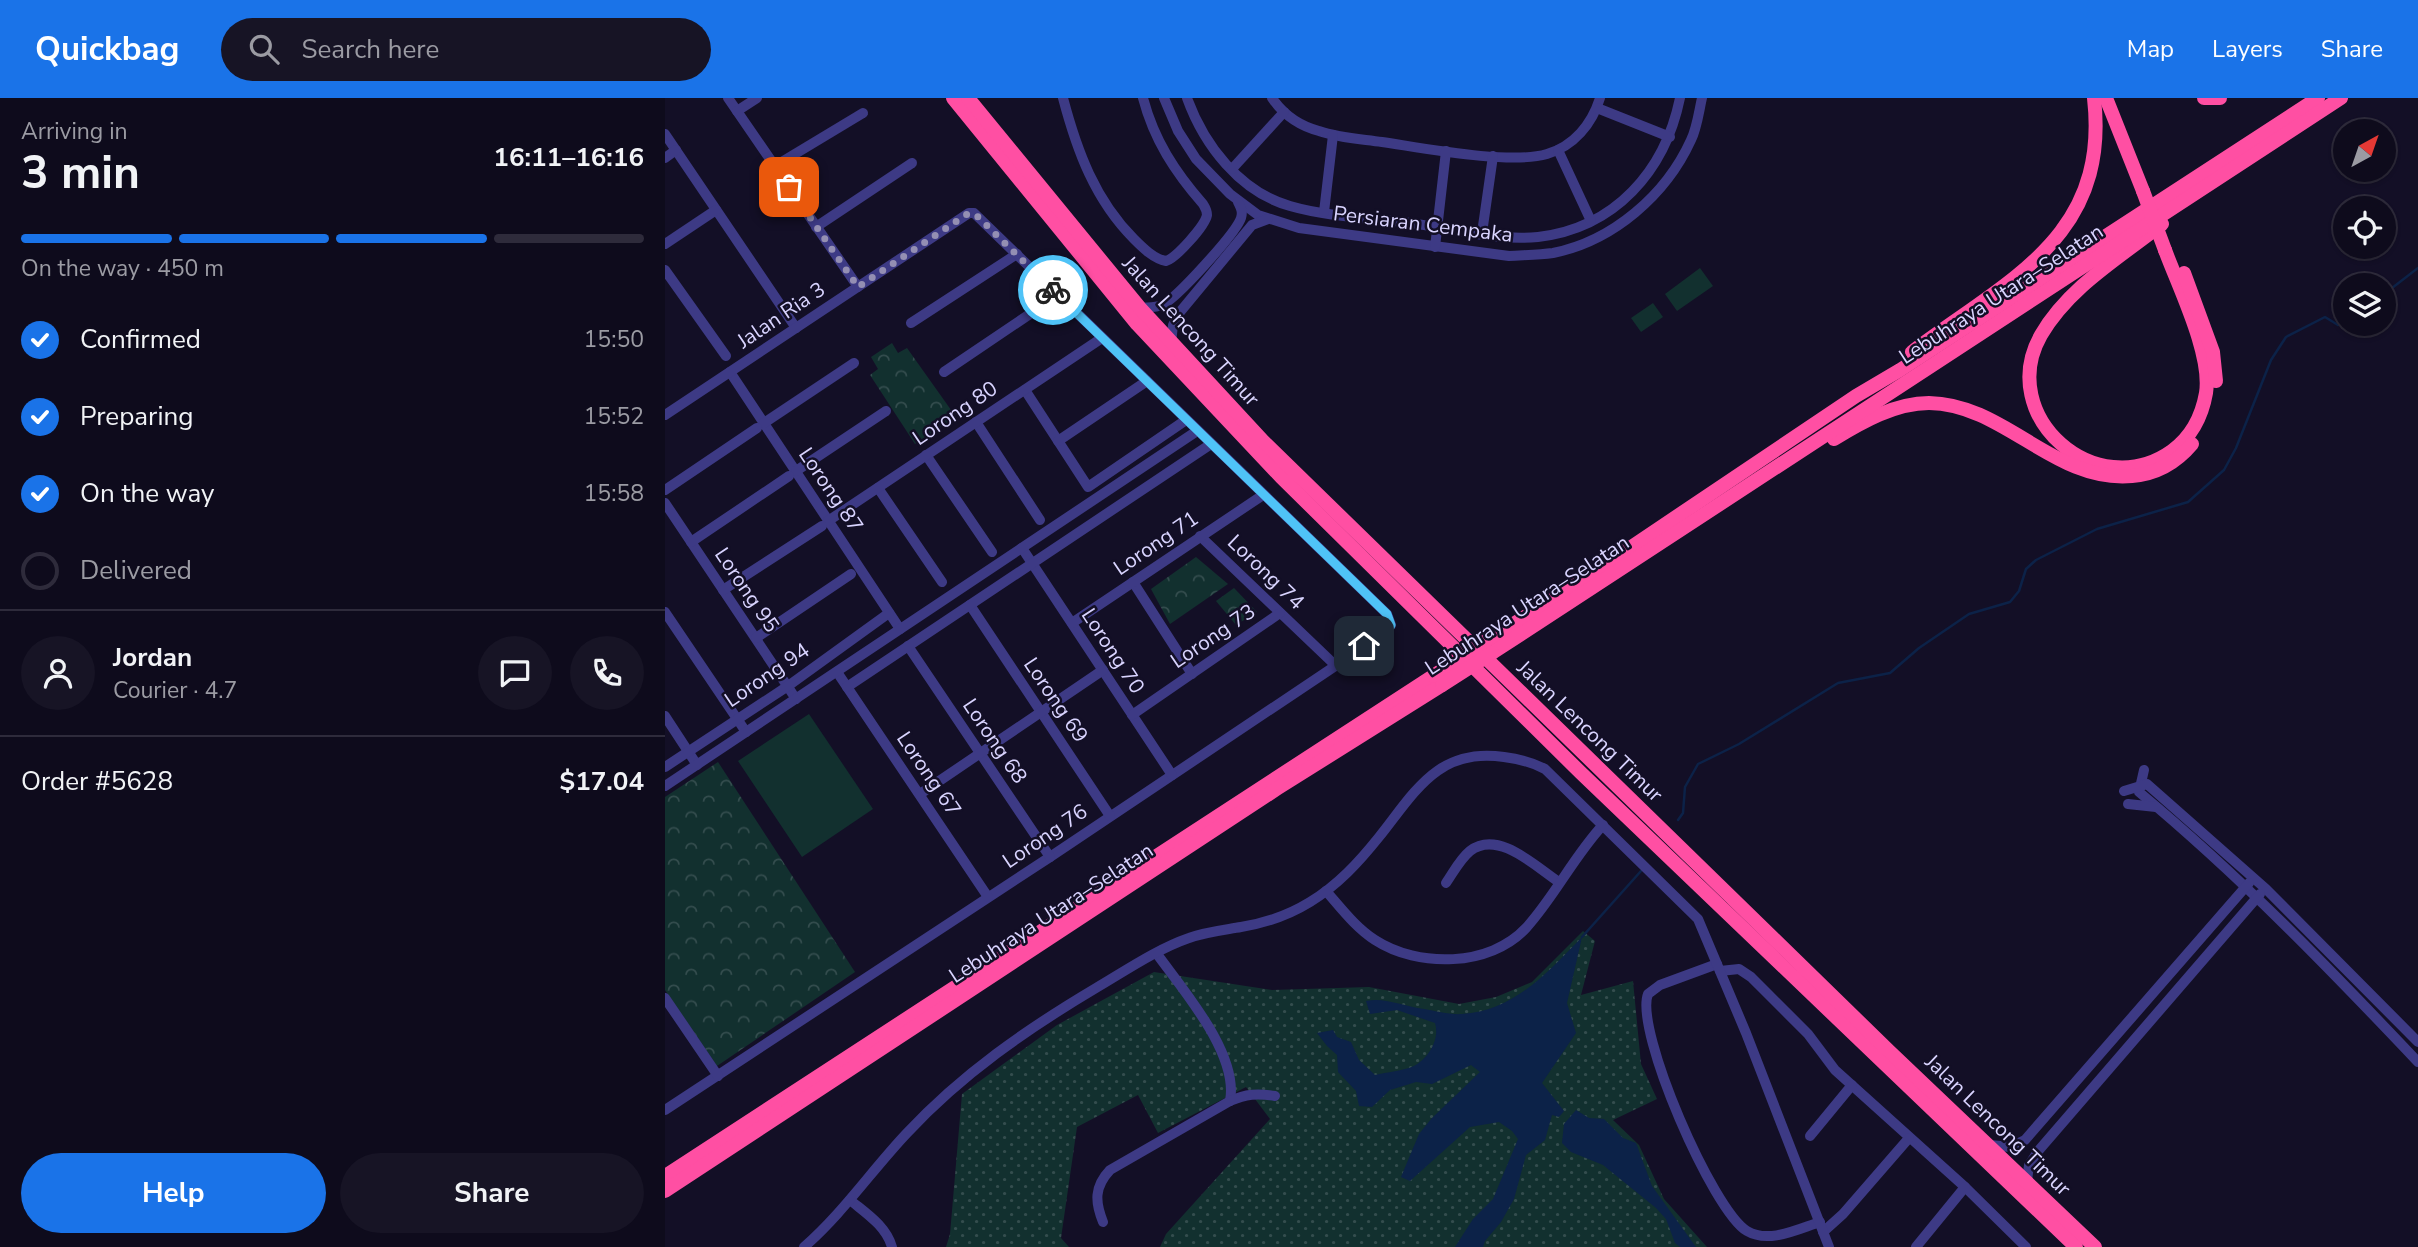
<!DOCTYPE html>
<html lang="en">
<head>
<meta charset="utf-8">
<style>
	body { margin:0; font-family:"Nunito Sans",sans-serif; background:#171425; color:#f1f3f6; height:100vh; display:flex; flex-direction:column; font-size:26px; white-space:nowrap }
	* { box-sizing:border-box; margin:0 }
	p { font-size:23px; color:#9b9ba3 }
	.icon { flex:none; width:38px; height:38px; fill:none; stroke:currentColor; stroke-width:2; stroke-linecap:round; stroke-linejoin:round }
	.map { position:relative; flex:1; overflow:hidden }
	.details { display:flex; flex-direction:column; background:#0e0b1c; width:665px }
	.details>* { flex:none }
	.needle { width:46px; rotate:40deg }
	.fabs { position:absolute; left:1668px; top:21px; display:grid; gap:14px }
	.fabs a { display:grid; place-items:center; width:63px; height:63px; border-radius:50%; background:#0e0b1c; box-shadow:0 2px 5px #0004,0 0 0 2px #2e2b3b; font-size:35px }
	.pin { position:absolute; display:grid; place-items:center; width:60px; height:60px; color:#fff; margin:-30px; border-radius:14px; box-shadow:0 4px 10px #0006 }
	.courier { position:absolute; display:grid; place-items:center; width:70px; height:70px; margin:-35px; border:5px solid #4fc3f7; border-radius:50%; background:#fff; color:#222; box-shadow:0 2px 9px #0007 }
	.overview em { font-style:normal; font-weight:700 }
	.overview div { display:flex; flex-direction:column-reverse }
	.overview { display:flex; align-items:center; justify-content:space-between; height:119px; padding:0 21px }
	h1 { font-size:46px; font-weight:700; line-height:52px }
	.bar { display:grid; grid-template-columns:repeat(4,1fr); gap:10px 7px; align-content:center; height:84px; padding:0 21px }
	.bar i { height:9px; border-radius:5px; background:#2e2b3b }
	.bar .current { background:#1a73e8 }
	.bar p { grid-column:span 4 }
	.line { display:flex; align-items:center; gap:18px; padding:0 21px; border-top:2px solid #2e2b3b }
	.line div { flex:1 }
	.round { display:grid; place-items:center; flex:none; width:74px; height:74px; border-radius:37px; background:#171425 }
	ol { padding:0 21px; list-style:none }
	li { display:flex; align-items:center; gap:21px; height:77px }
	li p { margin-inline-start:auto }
	li .icon { padding:7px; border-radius:50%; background:#1a73e8; color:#fff; stroke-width:4 }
	li:last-child { color:#9b9ba3 }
	li i { width:38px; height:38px; border:4px solid #2e2b3b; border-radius:50% }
	.cta { display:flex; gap:14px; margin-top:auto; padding:14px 21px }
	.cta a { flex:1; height:80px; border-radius:42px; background:#1a73e8; color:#fff; font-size:28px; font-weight:700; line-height:80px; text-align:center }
	.cta a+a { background:#171425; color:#f1f3f6 }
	header { display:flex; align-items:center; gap:42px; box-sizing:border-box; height:98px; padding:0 35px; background:#1a73e8; color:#fff }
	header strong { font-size:33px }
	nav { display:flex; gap:38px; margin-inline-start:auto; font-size:24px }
	.search { width:490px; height:63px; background:#171425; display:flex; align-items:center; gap:18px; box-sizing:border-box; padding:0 24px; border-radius:38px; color:#9b9ba3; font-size:26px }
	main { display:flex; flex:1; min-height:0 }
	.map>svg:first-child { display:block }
	.grass { fill:url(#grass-dots) }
	.park { fill:url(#park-crowns) }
	.garden { fill:#12302f }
	.water { fill:#0c2248 }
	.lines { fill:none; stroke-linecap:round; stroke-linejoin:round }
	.stream { stroke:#0c2248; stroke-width:2.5 }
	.minor { stroke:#3d3a85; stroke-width:10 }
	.highway { stroke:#ff4fa3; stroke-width:14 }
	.highway-bridge { stroke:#ff4fa3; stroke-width:14 }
	.done { stroke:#948fb3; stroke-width:7; stroke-dasharray:0 12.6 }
	.route { stroke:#4fc3f7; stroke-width:9 }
	.labels { text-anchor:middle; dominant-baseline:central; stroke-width:5; stroke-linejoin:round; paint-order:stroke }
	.street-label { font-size:21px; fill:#d9d4ff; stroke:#130f26 }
</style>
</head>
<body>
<header>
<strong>Quickbag</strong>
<div class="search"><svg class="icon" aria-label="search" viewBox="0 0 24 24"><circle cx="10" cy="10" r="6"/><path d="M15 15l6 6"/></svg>Search here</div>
<nav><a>Map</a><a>Layers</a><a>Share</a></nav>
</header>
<main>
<section class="details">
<div class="overview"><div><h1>3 min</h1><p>Arriving in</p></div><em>16:11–16:16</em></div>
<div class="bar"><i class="current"></i><i class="current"></i><i class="current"></i><i></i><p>On the way · 450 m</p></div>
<ol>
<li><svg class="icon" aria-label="check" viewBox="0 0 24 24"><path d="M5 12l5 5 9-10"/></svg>Confirmed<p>15:50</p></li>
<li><svg class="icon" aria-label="check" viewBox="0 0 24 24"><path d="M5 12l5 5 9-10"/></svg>Preparing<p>15:52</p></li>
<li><svg class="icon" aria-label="check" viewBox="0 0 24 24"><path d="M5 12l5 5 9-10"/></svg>On the way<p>15:58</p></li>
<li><i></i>Delivered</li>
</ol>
<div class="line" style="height:126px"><a class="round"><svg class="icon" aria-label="person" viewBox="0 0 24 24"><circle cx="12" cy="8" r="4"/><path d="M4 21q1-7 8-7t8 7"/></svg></a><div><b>Jordan</b><p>Courier · 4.7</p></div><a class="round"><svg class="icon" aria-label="chat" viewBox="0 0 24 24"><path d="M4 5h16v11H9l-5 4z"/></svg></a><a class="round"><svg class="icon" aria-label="phone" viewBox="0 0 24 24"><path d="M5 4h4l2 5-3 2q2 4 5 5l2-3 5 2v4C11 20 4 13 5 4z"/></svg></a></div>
<div class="line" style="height:91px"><div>Order #5628</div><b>$17.04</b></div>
<div class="cta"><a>Help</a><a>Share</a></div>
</section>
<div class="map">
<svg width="1753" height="1149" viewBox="0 0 1753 1149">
	<defs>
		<pattern id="grass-dots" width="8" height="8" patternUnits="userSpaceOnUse" patternTransform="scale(1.75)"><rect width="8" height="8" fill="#12302f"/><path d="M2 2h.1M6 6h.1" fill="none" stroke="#344d4e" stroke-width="1.8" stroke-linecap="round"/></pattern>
		<pattern id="park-crowns" width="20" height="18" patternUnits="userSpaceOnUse" patternTransform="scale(1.75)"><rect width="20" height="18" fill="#12302f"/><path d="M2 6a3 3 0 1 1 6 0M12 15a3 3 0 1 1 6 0" fill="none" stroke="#344d4e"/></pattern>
	</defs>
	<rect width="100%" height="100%" fill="#130f26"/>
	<polygon class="grass" points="918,833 930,843 916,897 968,883 976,966 992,1001 948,1022 974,1047 999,1101 1042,1149 495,1149 501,1136 605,1021 581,989 493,1035 473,997 412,1029 396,1140 404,1149 281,1149 285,1136 297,996 392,927 489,874 607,892 704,889 794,906 831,899 867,884"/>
	<g class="park">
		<polygon points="227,245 233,255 242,250 291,319 250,346 205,277 213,271 206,259"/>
		<polygon points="531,459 563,486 505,526 486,491"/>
		<polygon points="569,490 592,514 571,527 551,503"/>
		<polygon points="53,664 190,874 52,968 0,892 0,699"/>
	</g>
	<g class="garden">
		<polygon points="1035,170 1048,188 1012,213 1000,196"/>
		<polygon points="988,205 998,219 976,234 966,220"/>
		<polygon points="144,616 208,711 137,759 73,663"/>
	</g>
	<g class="water">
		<path d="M917,839L902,905L911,935L877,985L899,1013L894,1019L887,1017L880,1042L861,1057L849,1101L836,1124L820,1143L818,1149H790L808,1121L828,1101L853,1041L847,1033L834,1024L805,1029L745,1083L736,1079L754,1036L767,1020L815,974L806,967L767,986L751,984L725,992L707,1009L694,1008L691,993L673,974L672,957L662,948L652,935L668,932L672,939L686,944L694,962L710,977C722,974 738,973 749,968C764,960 775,941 770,925L732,912L705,916L701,903C721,899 739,909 759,911C771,913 785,917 797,916C849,913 883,874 917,839Z"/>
		<polygon points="911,1012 924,1020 939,1021 958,1040 971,1045 987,1088 1031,1149 1015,1149 1010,1145 1001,1121 991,1110 938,1067 906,1054 897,1045 899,1026"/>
	</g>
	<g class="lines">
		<g class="stream">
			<polyline points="1718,197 1753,170"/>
			<polyline points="1013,722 1018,715 1020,689 1033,666 1074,646 1173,585 1225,575 1254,550 1304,516 1345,504 1354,493 1361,471 1371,462 1432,431 1523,404 1559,372 1571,350 1606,262 1621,239 1660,219 1673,227 1682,226"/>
			<polyline points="917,839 976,773"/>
		</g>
		<g class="minor">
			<polyline points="63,0 193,189"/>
			<path d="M398,0C412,53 430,102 469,141C478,150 489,161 501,163C511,160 540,128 542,117C542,112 541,111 538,106C510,74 489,42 478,0"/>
			<path d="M499,0L513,33L531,61L565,96L593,117L634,130L844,158C859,157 873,157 888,155C948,143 1001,97 1026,42C1032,30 1034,13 1037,0"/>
			<path d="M522,0C539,47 575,94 625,108C663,119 707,120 746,125C787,131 832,143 873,139C950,130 1000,73 1015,0"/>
			<path d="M607,0C618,16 635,28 654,33C674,40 696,41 717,44C758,50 845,67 882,56C909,48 927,26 935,0"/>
			<polyline points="932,10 1005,39"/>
			<polyline points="72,13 92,0"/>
			<polyline points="0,36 131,230"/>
			<polyline points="893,52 926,123"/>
			<polyline points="0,60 11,52"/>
			<polyline points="110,68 198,15"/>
			<polyline points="567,71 619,14"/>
			<polyline points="659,114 668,37"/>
			<polyline points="151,129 247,65"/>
			<polyline points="817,135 828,58"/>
			<polyline points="0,146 51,112"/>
			<polyline points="770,149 781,53"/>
			<polyline points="0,172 61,258"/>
			<path d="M475,210C482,209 490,210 497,207C511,201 571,135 576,120C578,114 576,110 573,104"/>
			<polyline points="246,225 352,156"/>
			<polyline points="506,245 508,227 515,214 587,127 603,121"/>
			<polyline points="65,274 235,531"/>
			<polyline points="279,274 393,197"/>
			<polyline points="360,292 423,389 521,322"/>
			<polyline points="0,317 304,115 309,115 722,516 726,527 718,536 385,759 0,1012"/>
			<polyline points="311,324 375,422"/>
			<polyline points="99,325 189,265"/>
			<polyline points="393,343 482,283"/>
			<polyline points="261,357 327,454"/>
			<polyline points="131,373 221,313"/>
			<polyline points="213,390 277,484"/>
			<polyline points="0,392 92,330"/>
			<polyline points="0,405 131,601"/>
			<polyline points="163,423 437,240"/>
			<polyline points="535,438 670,567"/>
			<polyline points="26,444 124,378"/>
			<polyline points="357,450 507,677"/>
			<polyline points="468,484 527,576"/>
			<polyline points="58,492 157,428"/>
			<polyline points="305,507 445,718"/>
			<polyline points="0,514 81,634"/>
			<polyline points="407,525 598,397"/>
			<polyline points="91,540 186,476"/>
			<polyline points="243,548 385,759"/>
			<polyline points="172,574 323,799"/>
			<polyline points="182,589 546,346"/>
			<polyline points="467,617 615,515"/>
			<polyline points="0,618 32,667"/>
			<polyline points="0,669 123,588 224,515"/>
			<path d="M1479,672L1474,694C1574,777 1664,870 1753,964"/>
			<polyline points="0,688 532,333"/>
			<polyline points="1459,693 1482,686 1601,791 1753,944"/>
			<polyline points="255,696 438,572"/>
			<polyline points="1463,706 1491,709"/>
			<path d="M781,785C788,775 795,761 805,753C833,731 871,769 894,784"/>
			<path d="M661,793C676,810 691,830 710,842C753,870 825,869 861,830C890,798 909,758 938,727"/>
			<path d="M492,856C518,892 574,956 565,1003"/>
			<path d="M1052,866L995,887L983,896C969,932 1048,1113 1082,1133C1104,1146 1133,1131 1155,1124"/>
			<polyline points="1055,873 1074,871 1086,879 1143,936 1170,972 1300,1089 1361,1149"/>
			<polyline points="0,900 53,978"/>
			<polyline points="1145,1038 1187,987"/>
			<polyline points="1325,1047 1345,1049 1360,1042 1584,785"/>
			<polyline points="1362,1083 1364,1067 1374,1052 1595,796"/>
			<path d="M185,1102C202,1116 221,1128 227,1149"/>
			<path d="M438,1124C430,1104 429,1089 445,1072L565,1003C581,996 592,995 610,998"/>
			<polyline points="1158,1134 1178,1116 1244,1040"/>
			<path d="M139,1149C178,1115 207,1072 242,1035C297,976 362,931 431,890C460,873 492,851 524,840C540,834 559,832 576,829C601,825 624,817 645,804C673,787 694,764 714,739C750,694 773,649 839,659C854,661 867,664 880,671L1033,821L1081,935L1164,1149"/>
			<polyline points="1251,1149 1300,1089"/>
		</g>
		<g class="highway">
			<polyline points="288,0 472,226 616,379 916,675 1411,1149"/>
			<polyline points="303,0 475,210 598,343 1224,953 1430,1149"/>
			<polyline points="1441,0 1478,93"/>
			<polyline points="1539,0 1555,0"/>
			<path d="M1497,126C1454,160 1404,189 1376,237C1330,318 1431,407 1507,353C1526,339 1537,318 1541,295C1547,256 1514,190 1500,152"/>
			<polyline points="1519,175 1548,254 1551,283"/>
			<path d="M1247,254C1342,182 1445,140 1429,0"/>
			<path d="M1169,341C1197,324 1230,305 1264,305C1340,306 1389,385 1467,378C1492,376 1511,365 1527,346"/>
			<polyline points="821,543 895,497 1191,298 1235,272 1653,0"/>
			<polyline points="827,555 1676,0"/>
			<polyline points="0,1078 768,578"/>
			<polyline points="0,1093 613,690 777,587"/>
		</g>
		<g class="highway-bridge">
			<polyline points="1478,93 1500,152"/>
			<polyline points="768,578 821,543"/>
			<polyline points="777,587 827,555"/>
		</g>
	</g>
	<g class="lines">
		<polyline class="done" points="124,89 193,189 304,115 312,118 388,192"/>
		<polyline class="route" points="388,192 722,516 726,527 724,531 699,548"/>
	</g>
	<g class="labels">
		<g class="street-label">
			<text transform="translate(758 126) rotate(7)">Persiaran Cempaka</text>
			<text transform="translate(1336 196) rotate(-33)">Lebuhraya Utara–Selatan</text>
			<text transform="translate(116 217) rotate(-34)">Jalan Ria 3</text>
			<text transform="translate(526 233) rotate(48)">Jalan Lencong Timur</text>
			<text transform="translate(290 315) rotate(-34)">Lorong 80</text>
			<text transform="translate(166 392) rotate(56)">Lorong 87</text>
			<text transform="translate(491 445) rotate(-34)">Lorong 71</text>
			<text transform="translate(601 474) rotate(44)">Lorong 74</text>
			<text transform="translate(82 492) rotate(56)">Lorong 95</text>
			<text transform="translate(862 507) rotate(-33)">Lebuhraya Utara–Selatan</text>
			<text transform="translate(548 538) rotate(-34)">Lorong 73</text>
			<text transform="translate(448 553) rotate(57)">Lorong 70</text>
			<text transform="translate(102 577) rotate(-34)">Lorong 94</text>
			<text transform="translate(391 602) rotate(56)">Lorong 69</text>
			<text transform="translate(925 633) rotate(44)">Jalan Lencong Timur</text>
			<text transform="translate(330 643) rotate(56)">Lorong 68</text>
			<text transform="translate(264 676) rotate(56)">Lorong 67</text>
			<text transform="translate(380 738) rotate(-34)">Lorong 76</text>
			<text transform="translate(386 815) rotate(-33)">Lebuhraya Utara–Selatan</text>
			<text transform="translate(1333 1027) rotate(44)">Jalan Lencong Timur</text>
		</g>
	</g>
</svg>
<div class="fabs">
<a><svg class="needle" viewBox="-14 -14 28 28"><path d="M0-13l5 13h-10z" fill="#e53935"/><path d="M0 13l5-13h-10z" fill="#9b9ba3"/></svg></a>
<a><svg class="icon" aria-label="locate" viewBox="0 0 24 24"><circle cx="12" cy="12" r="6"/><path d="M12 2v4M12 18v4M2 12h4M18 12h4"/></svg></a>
<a><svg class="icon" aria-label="layers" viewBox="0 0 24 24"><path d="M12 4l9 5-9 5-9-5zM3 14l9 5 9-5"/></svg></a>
</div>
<div class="pin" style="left:124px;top:89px;background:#ea580c"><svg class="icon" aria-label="bag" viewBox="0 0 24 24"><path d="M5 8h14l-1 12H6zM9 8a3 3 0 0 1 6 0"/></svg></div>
<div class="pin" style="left:699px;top:548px;background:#1f2937"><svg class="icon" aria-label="home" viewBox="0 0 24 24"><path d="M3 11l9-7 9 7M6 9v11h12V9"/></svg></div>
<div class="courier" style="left:388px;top:192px"><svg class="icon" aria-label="bike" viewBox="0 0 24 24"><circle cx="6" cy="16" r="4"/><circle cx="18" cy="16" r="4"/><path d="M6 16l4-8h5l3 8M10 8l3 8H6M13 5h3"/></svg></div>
</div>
</main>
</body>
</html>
